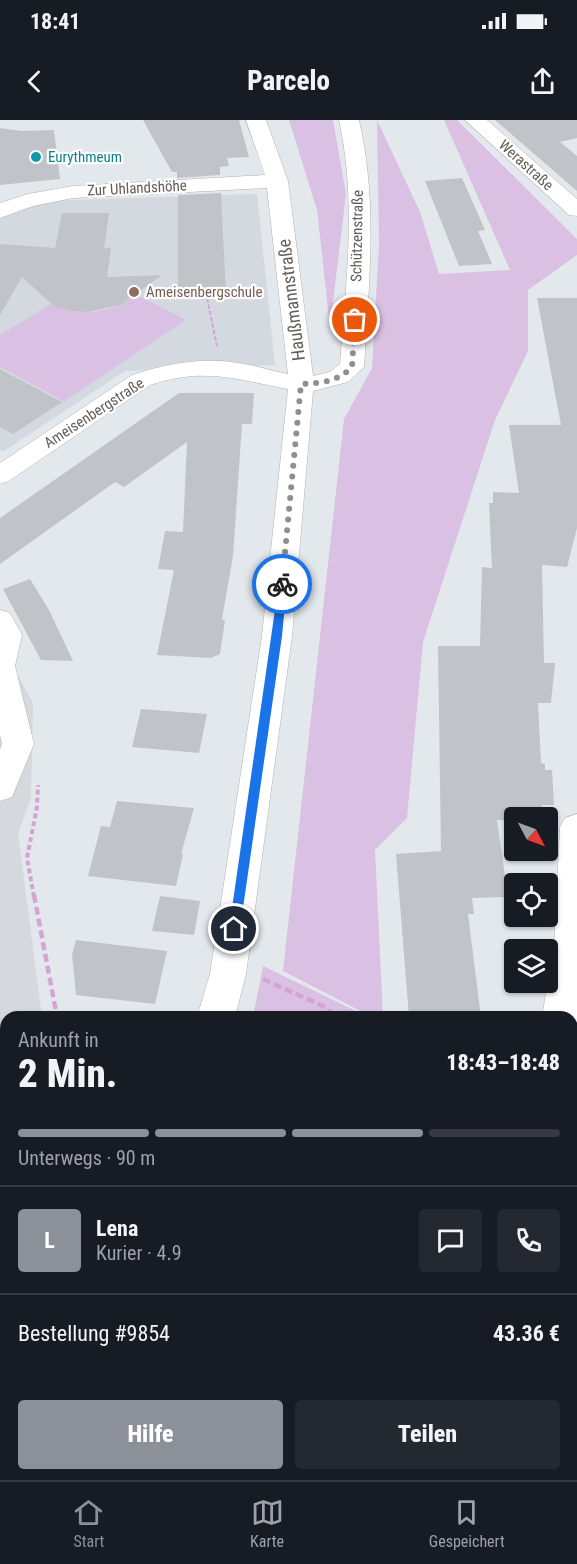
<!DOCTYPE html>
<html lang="de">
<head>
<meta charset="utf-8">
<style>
	body { margin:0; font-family:"Roboto Condensed",sans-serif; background:#242831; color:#f1f3f6; height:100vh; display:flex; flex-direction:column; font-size:22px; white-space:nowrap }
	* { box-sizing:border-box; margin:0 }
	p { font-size:20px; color:#9ea1a6 }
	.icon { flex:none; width:33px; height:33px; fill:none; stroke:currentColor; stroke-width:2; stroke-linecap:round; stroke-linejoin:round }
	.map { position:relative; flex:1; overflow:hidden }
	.panel { position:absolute; left:0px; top:891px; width:578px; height:470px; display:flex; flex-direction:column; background:#171b24; border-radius:18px 18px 0 0; box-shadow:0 2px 4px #0004 }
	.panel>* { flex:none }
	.needle { width:39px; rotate:131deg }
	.buttons { position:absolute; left:504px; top:687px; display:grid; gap:12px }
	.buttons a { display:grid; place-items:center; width:54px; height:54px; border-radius:6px; background:#171b24; box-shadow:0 2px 4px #0004; font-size:30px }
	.pin { position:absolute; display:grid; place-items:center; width:51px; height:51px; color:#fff; margin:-26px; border:3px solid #fff; border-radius:50%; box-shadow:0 2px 6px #0007 }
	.courier { position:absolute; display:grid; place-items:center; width:60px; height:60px; margin:-30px; border:4px solid #1a73e8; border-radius:50%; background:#fff; color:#222; box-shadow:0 2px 8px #0007 }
	.overview em { font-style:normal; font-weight:800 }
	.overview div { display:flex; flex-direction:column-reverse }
	.overview { display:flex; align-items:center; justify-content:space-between; height:102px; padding:0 18px }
	h1 { font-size:39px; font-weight:800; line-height:45px }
	.bar { display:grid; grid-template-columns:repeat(4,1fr); gap:9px 6px; align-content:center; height:72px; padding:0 18px }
	.bar i { height:8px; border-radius:4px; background:#363941 }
	.bar .on { background:#8c9099 }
	.bar p { grid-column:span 4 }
	.line { display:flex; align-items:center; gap:15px; padding:0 18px; border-top:2px solid #363941 }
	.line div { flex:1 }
	.round { display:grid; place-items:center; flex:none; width:63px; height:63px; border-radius:6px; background:#242831 }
	.button { display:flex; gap:12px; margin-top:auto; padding:12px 18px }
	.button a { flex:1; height:69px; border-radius:6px; background:#8c9099; color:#fff; font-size:24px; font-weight:800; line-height:69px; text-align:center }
	.button a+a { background:#242831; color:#f1f3f6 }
	.status { display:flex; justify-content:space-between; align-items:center; height:42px; padding:0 30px; background:#171b24; direction:ltr }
	.status svg { height:16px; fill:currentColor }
	header { display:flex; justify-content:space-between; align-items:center; height:78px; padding:0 18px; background:#171b24; font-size:27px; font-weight:800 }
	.tab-bar { display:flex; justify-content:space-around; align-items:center; height:84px; border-top:2px solid #363941; background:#171b24; font-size:16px; color:#9ea1a6 }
	.tab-bar a { display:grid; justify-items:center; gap:3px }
	.tab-bar .on { color:#8c9099 }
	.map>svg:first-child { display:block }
	.industrial { fill:#d5d8dc }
	.education { fill:#d4d9e0 }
	.green { fill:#dac1e3 }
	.building { fill:#c0c4c8 }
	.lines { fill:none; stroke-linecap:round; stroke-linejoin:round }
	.minor-casing { stroke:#b5b1af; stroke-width:1 }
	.path-far2 { stroke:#d4a5d3; stroke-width:2; stroke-dasharray:4.5 2; stroke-linecap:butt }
	.path-far1 { stroke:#d4a5d3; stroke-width:4; stroke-dasharray:5 3; stroke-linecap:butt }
	.path { stroke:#d4a5d3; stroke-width:4.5; stroke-dasharray:8 4; stroke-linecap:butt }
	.minor { fill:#fff; fill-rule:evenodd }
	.route { fill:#1a73e8 }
	.done { stroke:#908e8e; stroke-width:6; stroke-dasharray:0 10.8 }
	.culture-dot { fill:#0f9aa8; stroke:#fff; stroke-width:2 }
	.education-dot { fill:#8d6e63; stroke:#fff; stroke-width:2 }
	.labels { text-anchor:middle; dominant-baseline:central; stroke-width:4.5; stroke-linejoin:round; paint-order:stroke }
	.far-culture-label { font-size:15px; fill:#0d838f; stroke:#fff; text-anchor:start }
	.far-street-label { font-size:15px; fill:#635e5b; stroke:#fff }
	.far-education-label { font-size:15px; fill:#785e54; stroke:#fff; text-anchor:start }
	.street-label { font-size:18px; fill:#635e5b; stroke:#fff }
</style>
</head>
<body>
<div class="status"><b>18:41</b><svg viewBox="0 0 49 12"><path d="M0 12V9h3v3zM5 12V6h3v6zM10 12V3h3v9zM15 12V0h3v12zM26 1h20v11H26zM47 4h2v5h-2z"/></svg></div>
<header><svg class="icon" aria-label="back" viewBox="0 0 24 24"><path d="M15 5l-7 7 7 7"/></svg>Parcelo<svg class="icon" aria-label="share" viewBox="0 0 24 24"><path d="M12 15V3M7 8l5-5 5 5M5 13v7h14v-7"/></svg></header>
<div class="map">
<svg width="577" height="1360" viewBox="0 0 577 1360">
	<rect width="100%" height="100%" fill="#e3e8ed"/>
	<polygon class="industrial" points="12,544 33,583 31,678 18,713 42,897 6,897 6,1223 0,1231 0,546"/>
	<polygon class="education" points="257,74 275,245 125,251 4,331 0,330 0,98 41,81"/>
	<g class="green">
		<polygon points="289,0 333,0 346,74 330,207 317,90"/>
		<polygon points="377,0 420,92 439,154 510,150 444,0 457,0 577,119 577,135 528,170 528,231 495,300 423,522 407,698 375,730 383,897 372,897 283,851 344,299 372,248 379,124"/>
		<path d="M135,174L186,200L64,281L0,247V215L51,184C77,197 113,195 135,174Z"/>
		<polygon points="263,846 360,893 364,897 253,897"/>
	</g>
	<g class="building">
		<polygon points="143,0 239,0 249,37 227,38 229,46 220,47 220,55 177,58 177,52 172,52"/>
		<polygon points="495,0 577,0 577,18 560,22 577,36 577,71"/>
		<polygon points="0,8 21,11 54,10 60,59 0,65"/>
		<polygon points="462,58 485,110 478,111 492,144 459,146 425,61"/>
		<polygon points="221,73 226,175 178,176 178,75"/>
		<polygon points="62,93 109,93 104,128 111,128 107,157 162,155 120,185 88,192 72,191 54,186 22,157 0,195 0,124 55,128"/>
		<polygon points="537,178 577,178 577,408 567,447 542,445 544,543 555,543 551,583 538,583 541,643 545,644 545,650 552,650 554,685 542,685 542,691 522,690 522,698 514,698 514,701 497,700 508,777 472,778 474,794 468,794 481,897 409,897 396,734 441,731 438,526 480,526 482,447 492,448 489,383 493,383 493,372 519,373 509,305 561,305"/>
		<polygon points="0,249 62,282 13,314 0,307"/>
		<polygon points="179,273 254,273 252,304 242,304 233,436 222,499 225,500 220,534 211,538 157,535 174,450 158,449 165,411 183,412 187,322 124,367 115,362 0,444 0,398"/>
		<polygon points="30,459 49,490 73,541 41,540 3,469"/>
		<polygon points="141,589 207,594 199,633 132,627"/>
		<polygon points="117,681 194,688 181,734 183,734 176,766 88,756 101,706 110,707"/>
		<polygon points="160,776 200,781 194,815 152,811"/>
		<polygon points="76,820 167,831 155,884 76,875 72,834"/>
	</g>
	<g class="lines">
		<defs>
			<g id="minor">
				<path d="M246,0H266L288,61L313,256L330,252L340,244C346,163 357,81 339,0H359C378,82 369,164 364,247L348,262L313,271L292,516L246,854L235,897H197L210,854L262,516L288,269C235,259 204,247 150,265L9,361L0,364V343L132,255C166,244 202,237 238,243C255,245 271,251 288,254L267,68L73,78L33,86L0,98V83L28,74L73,66L265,55Z"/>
				<polygon points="465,0 487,0 577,79 577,96 569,95"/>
				<polygon points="0,490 10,493 22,515 15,546 34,624 12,677 0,681 0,629 2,624 0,615"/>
				<polygon points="577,694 577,903 572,910 572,897 542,897 554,826 560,707 565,698"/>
				<polygon points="6,1318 6,1354 23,1354 18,1360 0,1360 0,1321"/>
				<rect x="85" y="1354" width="46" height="6"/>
				<polygon points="351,1354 402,1354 404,1360 354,1360"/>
			</g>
		</defs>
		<use href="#minor" class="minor-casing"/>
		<polyline class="path-far2" points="207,178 217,226"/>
		<polyline class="path-far1" points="34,777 27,738 37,687 38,665"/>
		<g class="path">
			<polyline points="34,775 57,897"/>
			<polyline points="263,859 325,887 336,897"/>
			<polyline points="572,1022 577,1018"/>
		</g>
		<use href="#minor" class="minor"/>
	</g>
	<polygon class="route" points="279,462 287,464 282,516 240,809 234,814 229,809"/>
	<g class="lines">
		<path class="done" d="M282,464L301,264C322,263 337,262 352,247L355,200"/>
	</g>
	<circle class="culture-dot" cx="36" cy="37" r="6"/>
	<circle class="education-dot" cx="134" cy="172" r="6"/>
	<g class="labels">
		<g class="far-culture-label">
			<text x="48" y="37">Eurythmeum</text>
		</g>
		<g class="far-street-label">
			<text transform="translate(526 45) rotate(42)">Werastraße</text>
			<text transform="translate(137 68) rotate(-3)">Zur Uhlandshöhe</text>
			<text transform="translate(357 116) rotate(-89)">Schützenstraße</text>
			<text transform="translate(94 293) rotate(-33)">Ameisenbergstraße</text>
		</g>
		<g class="far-education-label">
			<text x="146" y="172">Ameisenbergschule</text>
		</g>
		<g class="street-label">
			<text transform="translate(291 180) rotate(-97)">Haußmannstraße</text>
		</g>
	</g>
</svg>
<div class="buttons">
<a><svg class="needle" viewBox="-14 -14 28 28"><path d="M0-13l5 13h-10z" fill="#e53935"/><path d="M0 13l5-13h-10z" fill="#9ea1a6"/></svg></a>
<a><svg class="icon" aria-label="locate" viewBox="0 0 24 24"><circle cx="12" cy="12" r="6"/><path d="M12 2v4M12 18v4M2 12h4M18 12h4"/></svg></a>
<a><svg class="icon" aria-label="layers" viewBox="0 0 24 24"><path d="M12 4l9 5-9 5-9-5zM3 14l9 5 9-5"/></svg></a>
</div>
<div class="pin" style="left:355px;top:200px;background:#ea580c"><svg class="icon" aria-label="bag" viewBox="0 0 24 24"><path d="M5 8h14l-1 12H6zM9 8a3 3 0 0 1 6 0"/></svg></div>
<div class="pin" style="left:234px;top:809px;background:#1f2937"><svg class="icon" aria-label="home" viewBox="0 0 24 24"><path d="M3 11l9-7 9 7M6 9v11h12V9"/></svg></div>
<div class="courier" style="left:282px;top:464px"><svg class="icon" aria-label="bike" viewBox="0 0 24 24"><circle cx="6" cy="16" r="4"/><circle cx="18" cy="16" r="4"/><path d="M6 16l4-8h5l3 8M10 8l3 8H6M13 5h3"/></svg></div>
<section class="panel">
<div class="overview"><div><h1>2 Min.</h1><p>Ankunft in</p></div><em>18:43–18:48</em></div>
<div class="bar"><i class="on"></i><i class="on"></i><i class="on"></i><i></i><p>Unterwegs · 90 m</p></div>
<div class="line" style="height:108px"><b class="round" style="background:#8c9099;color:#fff">L</b><div><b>Lena</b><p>Kurier · 4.9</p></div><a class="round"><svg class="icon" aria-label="chat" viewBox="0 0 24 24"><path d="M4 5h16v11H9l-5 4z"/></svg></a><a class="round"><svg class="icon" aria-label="phone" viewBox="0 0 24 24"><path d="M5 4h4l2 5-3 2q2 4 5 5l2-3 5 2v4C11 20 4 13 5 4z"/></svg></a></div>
<div class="line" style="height:78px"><div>Bestellung #9854</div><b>43.36 €</b></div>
<div class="button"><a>Hilfe</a><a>Teilen</a></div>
</section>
</div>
<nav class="tab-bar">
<a class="on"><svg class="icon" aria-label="home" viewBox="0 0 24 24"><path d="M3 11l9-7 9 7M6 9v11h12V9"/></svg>Start</a>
<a><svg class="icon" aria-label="map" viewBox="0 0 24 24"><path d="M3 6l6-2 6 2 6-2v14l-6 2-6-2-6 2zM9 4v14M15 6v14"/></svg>Karte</a>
<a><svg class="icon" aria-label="saved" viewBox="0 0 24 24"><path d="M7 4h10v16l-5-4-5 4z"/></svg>Gespeichert</a>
</nav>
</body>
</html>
